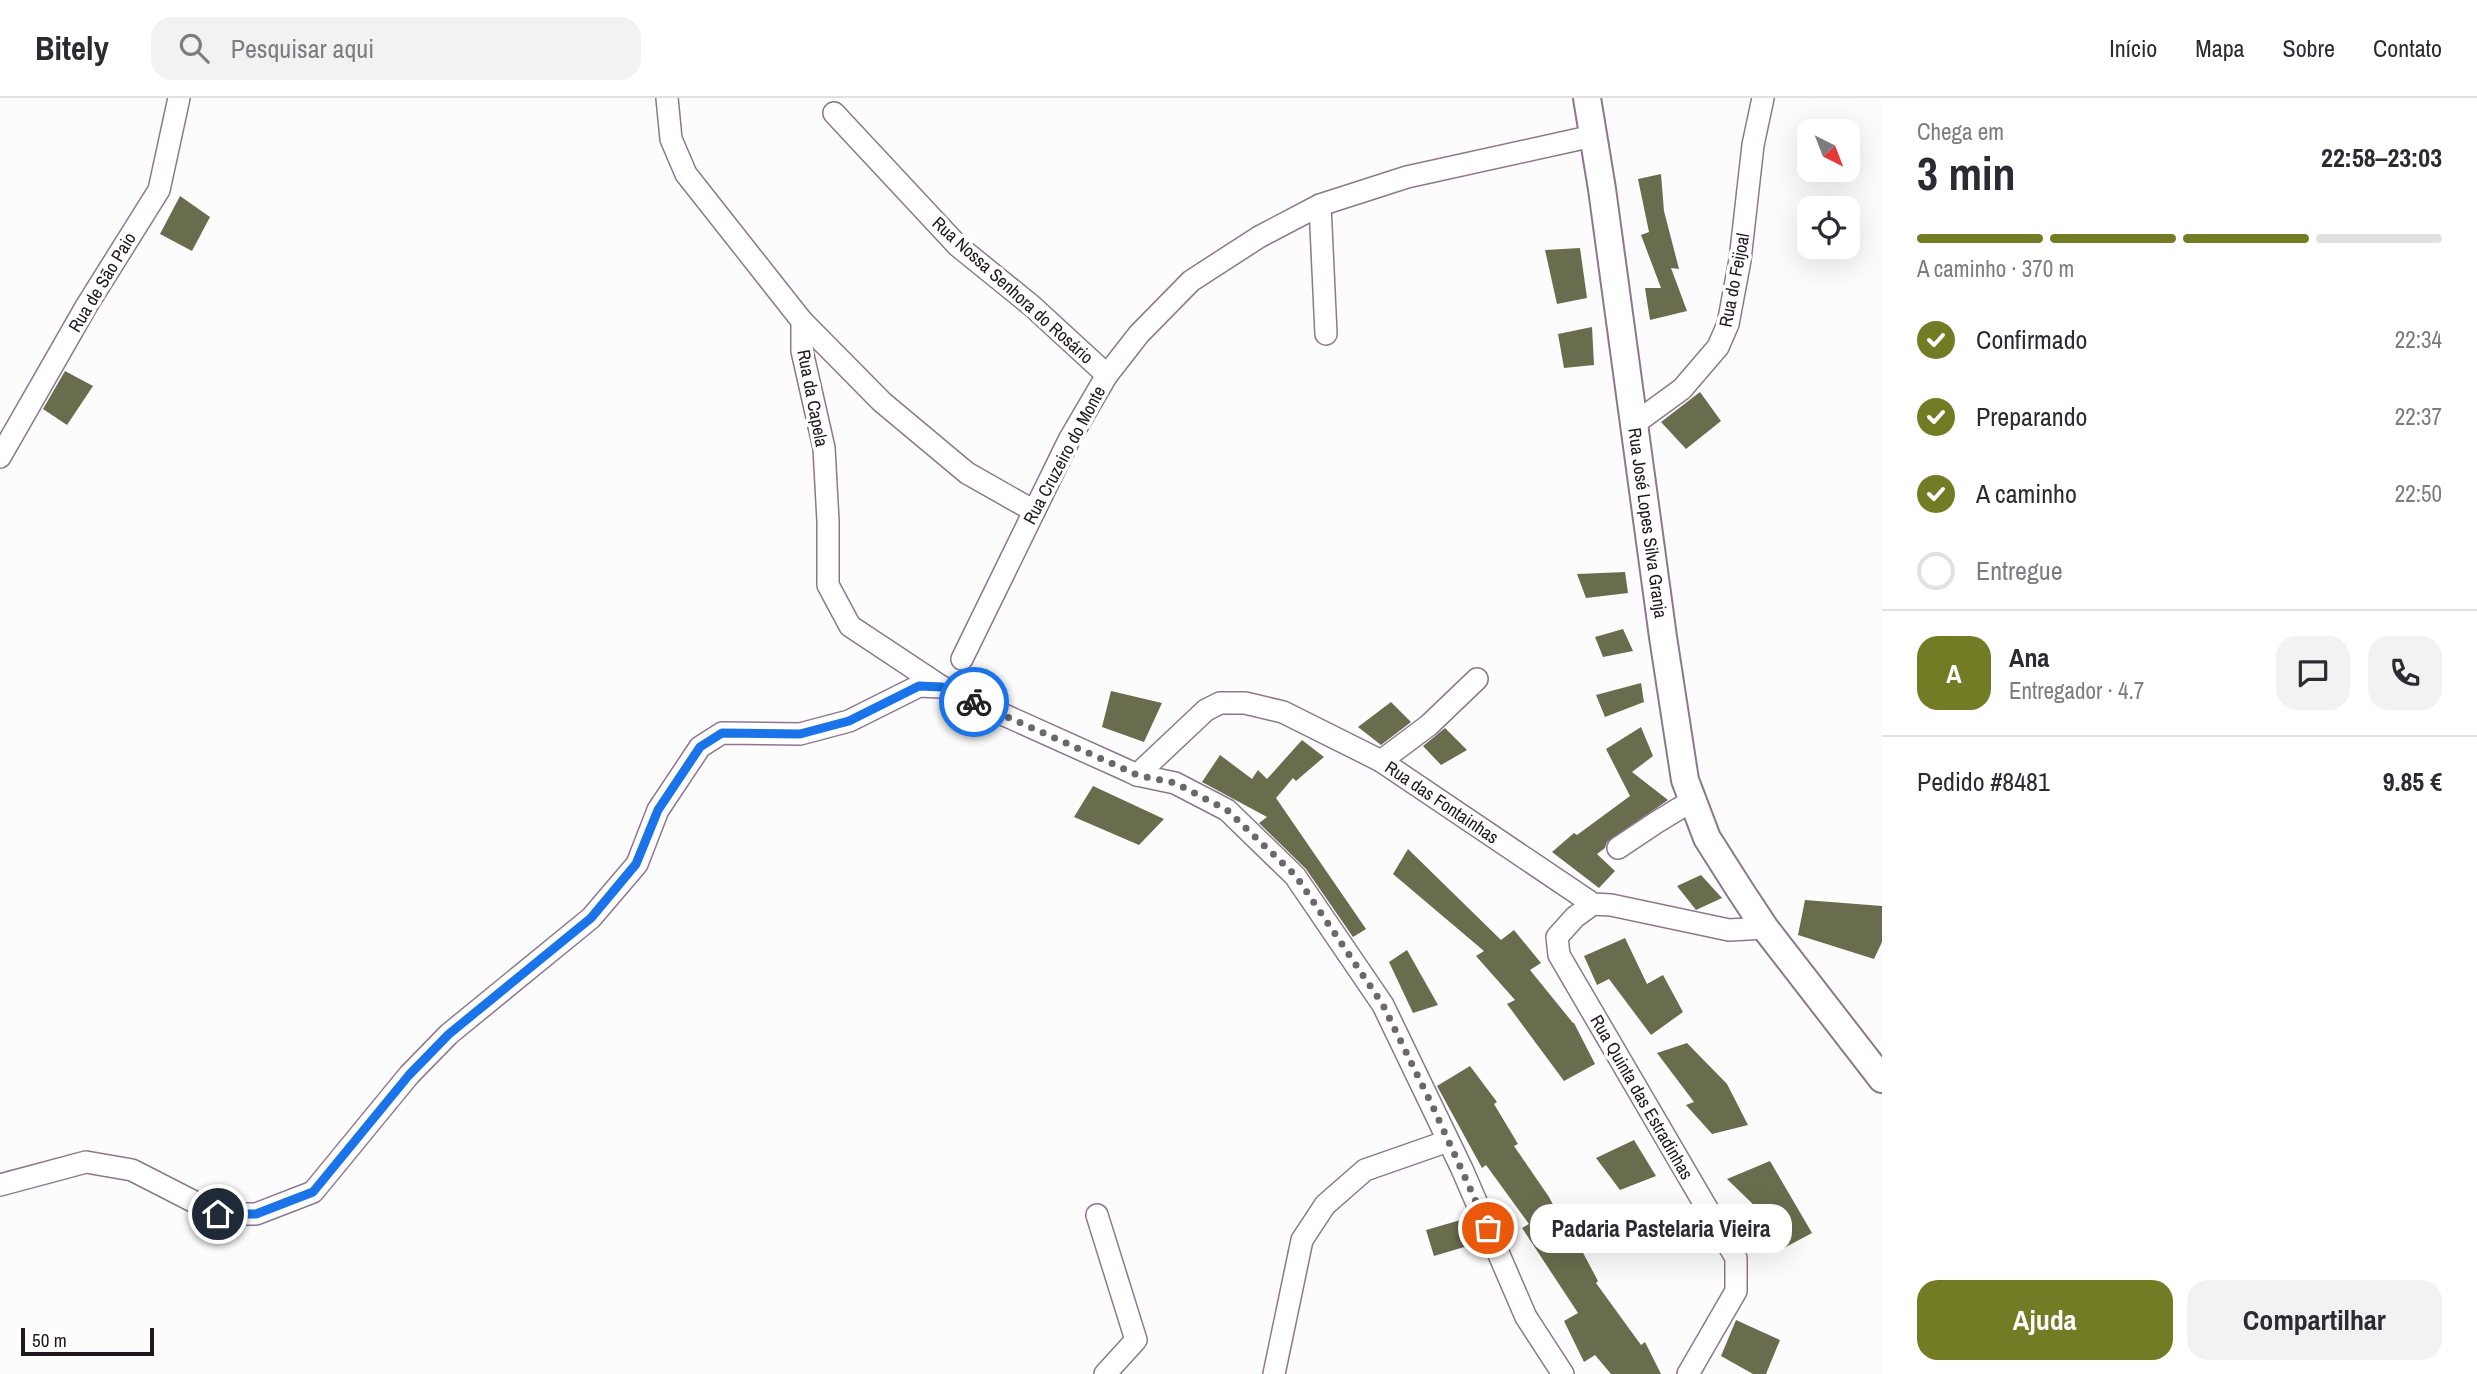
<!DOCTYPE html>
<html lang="pt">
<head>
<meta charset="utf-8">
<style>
	body { margin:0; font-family:"Archivo Narrow",sans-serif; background:#f2f2f3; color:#2b2b33; height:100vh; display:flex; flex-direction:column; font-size:26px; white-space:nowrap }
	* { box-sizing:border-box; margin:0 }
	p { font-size:23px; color:#7c7c81 }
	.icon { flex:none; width:38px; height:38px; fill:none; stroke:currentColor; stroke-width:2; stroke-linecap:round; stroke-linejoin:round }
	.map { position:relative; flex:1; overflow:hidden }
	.drawer { display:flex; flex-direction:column; background:#fff; width:595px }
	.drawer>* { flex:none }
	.needle { width:46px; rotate:138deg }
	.tools { position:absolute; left:1797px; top:21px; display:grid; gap:14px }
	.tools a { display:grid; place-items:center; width:63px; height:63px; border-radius:14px; background:#fff; box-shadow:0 7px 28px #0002; font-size:35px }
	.scale { position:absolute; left:21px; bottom:18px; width:133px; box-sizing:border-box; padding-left:7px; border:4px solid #201720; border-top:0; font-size:19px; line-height:24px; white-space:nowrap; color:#201720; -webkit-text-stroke:5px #fff; paint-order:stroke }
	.pin { position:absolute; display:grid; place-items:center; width:60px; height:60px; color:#fff; margin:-30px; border:4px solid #fff; border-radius:50%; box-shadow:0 2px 7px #0007 }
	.courier { position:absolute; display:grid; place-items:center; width:70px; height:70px; margin:-35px; border:5px solid #1a73e8; border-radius:50%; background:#fff; color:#222; box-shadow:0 2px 9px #0007 }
	.bubble { position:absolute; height:49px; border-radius:21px; background:#fff; box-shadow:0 7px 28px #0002; font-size:23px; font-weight:800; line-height:49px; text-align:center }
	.headline em { font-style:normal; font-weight:800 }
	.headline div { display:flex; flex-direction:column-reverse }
	.headline { display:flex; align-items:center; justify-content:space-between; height:119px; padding:0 35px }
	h1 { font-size:46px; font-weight:800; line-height:52px }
	.bar { display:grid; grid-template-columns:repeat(4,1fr); gap:10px 7px; align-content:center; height:84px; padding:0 35px }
	.bar i { height:9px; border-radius:5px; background:#e1e1e2 }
	.bar .active { background:#747b25 }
	.bar p { grid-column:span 4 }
	.line { display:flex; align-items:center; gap:18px; padding:0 35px; border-top:2px solid #e1e1e2 }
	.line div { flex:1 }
	.round { display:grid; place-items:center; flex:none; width:74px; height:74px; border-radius:21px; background:#f2f2f3 }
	ol { padding:0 35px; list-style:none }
	li { display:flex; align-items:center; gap:21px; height:77px }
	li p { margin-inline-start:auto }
	li .icon { padding:7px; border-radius:50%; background:#747b25; color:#fff; stroke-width:4 }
	li:last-child { color:#7c7c81 }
	li i { width:38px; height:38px; border:4px solid #e1e1e2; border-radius:50% }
	.button { display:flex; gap:14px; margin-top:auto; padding:14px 35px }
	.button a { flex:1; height:80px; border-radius:21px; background:#747b25; color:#fff; font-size:28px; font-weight:800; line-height:80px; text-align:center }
	.button a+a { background:#f2f2f3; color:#2b2b33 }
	header { display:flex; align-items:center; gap:42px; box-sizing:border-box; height:98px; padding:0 35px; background:#fff; border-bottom:2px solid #e1e1e2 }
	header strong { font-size:33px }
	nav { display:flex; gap:38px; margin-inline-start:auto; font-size:24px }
	.search { width:490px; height:63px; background:#f2f2f3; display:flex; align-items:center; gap:18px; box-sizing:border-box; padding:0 24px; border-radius:21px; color:#7c7c81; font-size:26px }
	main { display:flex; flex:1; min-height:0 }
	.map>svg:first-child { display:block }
	.building { fill:#696d4d }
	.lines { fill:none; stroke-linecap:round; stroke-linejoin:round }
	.minor-casing { stroke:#8f768f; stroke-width:24 }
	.major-casing { stroke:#8f768f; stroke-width:30 }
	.minor { stroke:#fff; stroke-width:21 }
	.major { stroke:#fff; stroke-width:26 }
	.done { stroke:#6d676d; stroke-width:7; stroke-dasharray:0 12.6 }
	.route { stroke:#1a73e8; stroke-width:9 }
	.labels { text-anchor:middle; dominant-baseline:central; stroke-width:7; stroke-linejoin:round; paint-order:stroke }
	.street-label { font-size:18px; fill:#201720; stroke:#fff }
</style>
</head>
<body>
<header>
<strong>Bitely</strong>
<div class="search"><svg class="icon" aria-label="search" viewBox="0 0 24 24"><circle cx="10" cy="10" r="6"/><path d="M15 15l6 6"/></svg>Pesquisar aqui</div>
<nav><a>Início</a><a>Mapa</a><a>Sobre</a><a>Contato</a></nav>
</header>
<main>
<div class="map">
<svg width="1882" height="1276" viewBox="0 0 1882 1276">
	<rect width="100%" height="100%" fill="#fcfcfc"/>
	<g class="building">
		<polygon points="1661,76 1664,113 1679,171 1671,170 1687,213 1650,222 1645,190 1661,190 1641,137 1649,134 1638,81"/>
		<polygon points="180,98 210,119 192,153 160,136"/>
		<polygon points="1580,150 1587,200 1557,206 1545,152"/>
		<polygon points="1592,229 1594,267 1564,270 1558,236"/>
		<polygon points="65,273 93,288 67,327 43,311"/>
		<polygon points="1700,294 1721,323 1686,351 1661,324"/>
		<polygon points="1625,474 1628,495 1586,500 1577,476"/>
		<polygon points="1623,531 1633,553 1603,559 1595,539"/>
		<polygon points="1641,585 1644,604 1605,619 1596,597"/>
		<polygon points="1111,593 1162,605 1144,644 1102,629"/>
		<polygon points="1391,604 1411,624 1381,647 1358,629"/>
		<polygon points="1641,629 1653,658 1632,674 1668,702 1607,744 1605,750 1597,756 1615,773 1599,790 1552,754 1574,735 1577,737 1630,698 1606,651"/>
		<polygon points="1445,630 1467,652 1441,667 1423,648"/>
		<polygon points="1302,642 1324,659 1296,683 1293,680 1276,700 1366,831 1353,839 1306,771 1259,725 1267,719 1202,684 1220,657 1252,681 1258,672 1267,681"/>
		<polygon points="1093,688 1164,721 1139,747 1074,719"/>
		<polygon points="1408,751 1501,842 1514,832 1541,865 1530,872 1573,925 1574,925 1595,966 1564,983 1507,906 1515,902 1476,858 1484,853 1393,776"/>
		<polygon points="1701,777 1722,800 1696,812 1677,788"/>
		<polygon points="1805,802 1882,808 1882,844 1874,861 1798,837"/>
		<polygon points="1625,840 1647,886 1663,877 1683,914 1651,937 1609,881 1597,887 1584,858"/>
		<polygon points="1407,852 1438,907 1413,915 1389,864"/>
		<polygon points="1687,945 1727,986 1748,1027 1712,1036 1686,1007 1694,1004 1657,955"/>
		<polygon points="1470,968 1497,1004 1494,1006 1518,1046 1514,1048 1549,1099 1578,1153 1581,1151 1598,1183 1596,1185 1641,1247 1645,1244 1661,1276 1611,1276 1595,1257 1584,1264 1564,1223 1578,1215 1522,1130 1529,1126 1486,1067 1482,1070 1437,988"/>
		<polygon points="1634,1042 1656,1078 1620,1092 1596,1060"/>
		<polygon points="1770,1063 1812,1135 1784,1150 1756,1118 1761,1114 1727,1081"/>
		<polygon points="1464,1121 1471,1147 1434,1158 1426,1132"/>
		<polygon points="1736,1222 1780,1242 1766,1276 1753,1276 1721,1258"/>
	</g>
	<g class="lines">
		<defs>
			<g id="minor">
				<polyline points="667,0 671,41 686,76 802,223 802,253 824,350 828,423 828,487 850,528 942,589 1122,670 1137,677 1175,685 1227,712 1295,778 1383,907 1462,1071 1526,1219 1563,1276"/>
				<polyline points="834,15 958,148 1032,208 1107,277"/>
				<polyline points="1320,107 1326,236"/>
				<polyline points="802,223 882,304 967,375 1034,413"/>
				<polyline points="1634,326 1682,291 1718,249 1728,226 1740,162 1753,47 1763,0"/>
				<polyline points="0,359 87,207 159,92 179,0"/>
				<polyline points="962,561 1069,342 1107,277 1139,236 1191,183 1259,139 1320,107 1407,79 1593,38"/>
				<polyline points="1381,663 1429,627 1477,581"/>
				<polyline points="1137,677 1206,612 1220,605 1245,605 1283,614 1381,663 1593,806 1611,807 1729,832 1765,830"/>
				<polyline points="1618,750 1657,724 1693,702"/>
				<polyline points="1593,806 1575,819 1557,839 1559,857 1736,1160 1736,1193 1688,1276"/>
				<polyline points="0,1087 86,1064 132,1072 218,1116 256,1116 313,1094 409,977 449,936 591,820 637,766 658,712 700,649 722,635 800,636 849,623 919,588 942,589"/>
				<polyline points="1097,1117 1136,1242 1105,1276"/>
				<polyline points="1274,1276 1302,1142 1325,1107 1365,1072 1448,1043"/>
			</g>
			<polyline id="major" points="1587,0 1602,91 1663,539 1685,682 1707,740 1740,792 1765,830 1882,981"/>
		</defs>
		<use href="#minor" class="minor-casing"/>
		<use href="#major" class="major-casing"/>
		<use href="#minor" class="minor"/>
		<use href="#major" class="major"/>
	</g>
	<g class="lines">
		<polyline class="done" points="974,604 1122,670 1137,677 1175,685 1227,712 1296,778 1383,907 1433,1009 1488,1130"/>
		<polyline class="route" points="218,1116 256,1116 313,1094 409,977 449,936 591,820 636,766 658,712 700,649 722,635 800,636 849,623 919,588 942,589 974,604"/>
	</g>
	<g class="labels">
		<g class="street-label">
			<text transform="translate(1734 182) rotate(-79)">Rua do Feijoal</text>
			<text transform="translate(102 184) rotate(-59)">Rua de São Paio</text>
			<text transform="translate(1013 192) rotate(42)">Rua Nossa Senhora do Rosário</text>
			<text transform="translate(813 300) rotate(79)">Rua da Capela</text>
			<text transform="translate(1064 357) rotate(-62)">Rua Cruzeiro do Monte</text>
			<text transform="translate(1648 425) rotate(82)">Rua José Lopes Silva Granja</text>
			<text transform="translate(1442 704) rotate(34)">Rua das Fontainhas</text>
			<text transform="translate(1642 999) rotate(60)">Rua Quinta das Estradinhas</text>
		</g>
	</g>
</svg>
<div class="tools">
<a><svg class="needle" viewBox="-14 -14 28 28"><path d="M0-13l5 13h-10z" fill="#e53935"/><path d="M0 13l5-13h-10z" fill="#7c7c81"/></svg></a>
<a><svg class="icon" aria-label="locate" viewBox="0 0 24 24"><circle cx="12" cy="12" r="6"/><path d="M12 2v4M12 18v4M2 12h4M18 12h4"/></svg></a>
</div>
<div class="scale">50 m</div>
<div class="pin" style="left:1488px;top:1130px;background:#ea580c"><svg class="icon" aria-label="bag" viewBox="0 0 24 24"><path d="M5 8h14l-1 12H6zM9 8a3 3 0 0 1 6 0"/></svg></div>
<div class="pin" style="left:218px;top:1116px;background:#1f2937"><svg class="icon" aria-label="home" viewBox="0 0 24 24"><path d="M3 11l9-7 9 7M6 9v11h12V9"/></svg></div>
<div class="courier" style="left:974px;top:604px"><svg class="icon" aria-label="bike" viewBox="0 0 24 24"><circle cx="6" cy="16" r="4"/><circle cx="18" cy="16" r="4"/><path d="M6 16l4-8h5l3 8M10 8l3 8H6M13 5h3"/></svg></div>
<div class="bubble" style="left:1530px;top:1106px;width:262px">Padaria Pastelaria Vieira</div>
</div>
<section class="drawer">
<div class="headline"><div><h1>3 min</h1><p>Chega em</p></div><em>22:58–23:03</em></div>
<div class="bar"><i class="active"></i><i class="active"></i><i class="active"></i><i></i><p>A caminho · 370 m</p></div>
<ol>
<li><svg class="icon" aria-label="check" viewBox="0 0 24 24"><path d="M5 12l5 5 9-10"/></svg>Confirmado<p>22:34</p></li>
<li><svg class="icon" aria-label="check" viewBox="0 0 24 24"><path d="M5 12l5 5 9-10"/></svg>Preparando<p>22:37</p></li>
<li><svg class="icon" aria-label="check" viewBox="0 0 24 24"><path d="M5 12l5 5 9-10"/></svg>A caminho<p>22:50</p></li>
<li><i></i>Entregue</li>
</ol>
<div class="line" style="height:126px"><b class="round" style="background:#747b25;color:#fff">A</b><div><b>Ana</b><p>Entregador · 4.7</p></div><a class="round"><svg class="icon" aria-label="chat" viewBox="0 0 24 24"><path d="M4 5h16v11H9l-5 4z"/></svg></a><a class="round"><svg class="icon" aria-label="phone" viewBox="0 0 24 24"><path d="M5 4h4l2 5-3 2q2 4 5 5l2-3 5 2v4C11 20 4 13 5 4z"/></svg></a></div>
<div class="line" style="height:91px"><div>Pedido #8481</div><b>9.85 €</b></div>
<div class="button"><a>Ajuda</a><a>Compartilhar</a></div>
</section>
</main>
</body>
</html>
